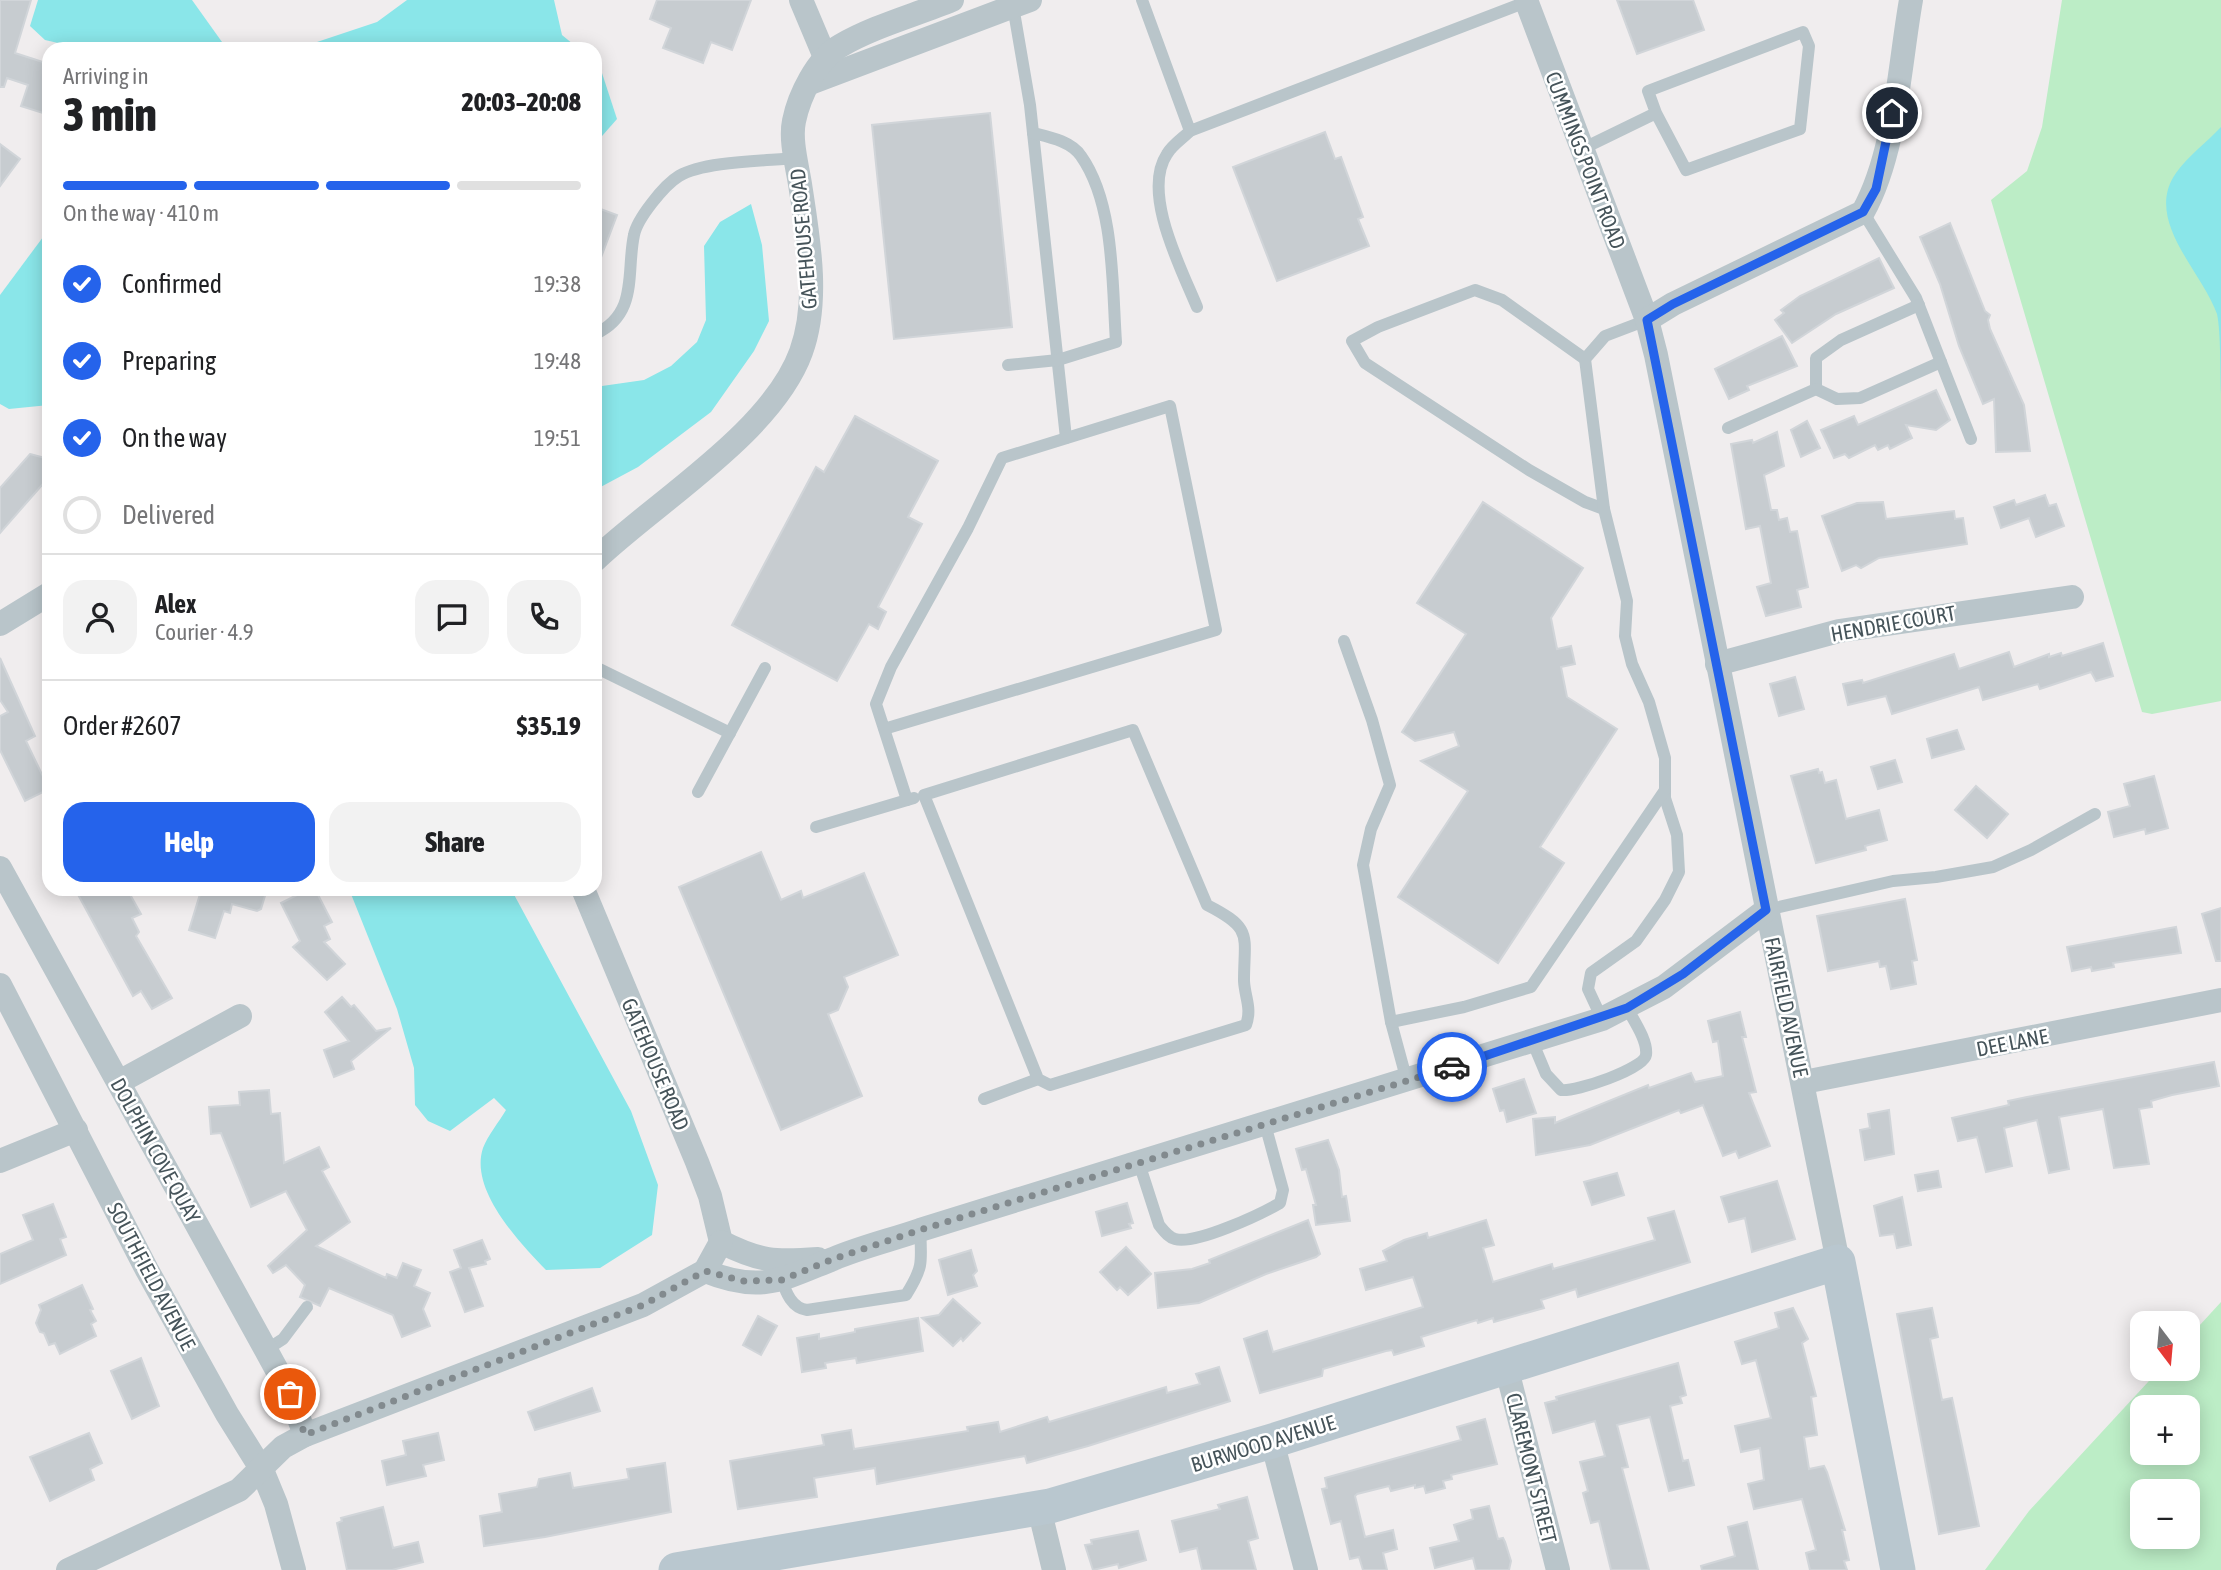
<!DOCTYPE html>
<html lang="en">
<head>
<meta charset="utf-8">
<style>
	body { margin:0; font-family:"Asap Condensed",sans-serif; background:#f2f2f2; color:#202124; height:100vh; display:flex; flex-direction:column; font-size:26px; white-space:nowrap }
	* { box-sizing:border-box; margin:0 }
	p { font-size:23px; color:#757577 }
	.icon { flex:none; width:38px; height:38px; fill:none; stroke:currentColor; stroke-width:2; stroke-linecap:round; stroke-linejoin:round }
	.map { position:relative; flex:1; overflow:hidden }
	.drawer { position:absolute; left:42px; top:42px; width:560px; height:854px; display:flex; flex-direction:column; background:#fff; border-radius:21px; box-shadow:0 4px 18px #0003 }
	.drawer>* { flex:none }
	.needle { width:46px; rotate:164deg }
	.buttons { position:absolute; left:2130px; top:1311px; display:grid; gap:14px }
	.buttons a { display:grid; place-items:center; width:70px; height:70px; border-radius:14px; background:#fff; box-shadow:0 4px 18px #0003; font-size:35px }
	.pin { position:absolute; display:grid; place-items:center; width:60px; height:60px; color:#fff; margin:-30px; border:4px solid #fff; border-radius:50%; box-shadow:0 2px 7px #0007 }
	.courier { position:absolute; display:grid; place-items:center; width:70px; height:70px; margin:-35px; border:5px solid #2563eb; border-radius:50%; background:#fff; color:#222; box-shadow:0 2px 9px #0007 }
	.overview em { font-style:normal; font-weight:800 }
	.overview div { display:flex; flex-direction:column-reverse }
	.overview { display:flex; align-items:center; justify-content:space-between; height:119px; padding:0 21px }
	h1 { font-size:46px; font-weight:800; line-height:52px }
	.bar { display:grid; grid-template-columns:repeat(4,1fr); gap:10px 7px; align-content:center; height:84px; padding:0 21px }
	.bar i { height:9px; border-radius:5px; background:#e0e0e0 }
	.bar .current { background:#2563eb }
	.bar p { grid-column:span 4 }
	.line { display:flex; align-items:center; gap:18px; padding:0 21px; border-top:2px solid #e0e0e0 }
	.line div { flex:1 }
	.round { display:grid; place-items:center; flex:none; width:74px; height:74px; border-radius:21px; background:#f2f2f2 }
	ol { padding:0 21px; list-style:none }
	li { display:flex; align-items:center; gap:21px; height:77px }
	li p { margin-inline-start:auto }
	li .icon { padding:7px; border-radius:50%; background:#2563eb; color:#fff; stroke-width:4 }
	li:last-child { color:#757577 }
	li i { width:38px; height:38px; border:4px solid #e0e0e0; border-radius:50% }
	.primary-button { display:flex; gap:14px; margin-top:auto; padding:14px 21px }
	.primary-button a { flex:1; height:80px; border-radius:21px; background:#2563eb; color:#fff; font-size:28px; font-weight:800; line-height:80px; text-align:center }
	.primary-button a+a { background:#f2f2f2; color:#202124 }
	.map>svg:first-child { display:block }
	.green { fill:#bcedc6; fill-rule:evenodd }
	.water { fill:#8ae6e9 }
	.building { fill:#c7ccd0; stroke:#d1d5d9; stroke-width:2 }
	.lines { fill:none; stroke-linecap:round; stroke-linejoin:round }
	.lane { stroke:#b9c5ca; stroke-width:12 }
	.street { stroke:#b9c5ca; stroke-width:24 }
	.secondary { stroke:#b9c7cf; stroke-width:35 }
	.done { stroke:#828a8e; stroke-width:7; stroke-dasharray:0 12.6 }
	.route { stroke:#2563eb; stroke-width:9 }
	.labels { text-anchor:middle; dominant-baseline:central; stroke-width:5; stroke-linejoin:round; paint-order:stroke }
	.street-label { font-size:21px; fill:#46545a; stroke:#fff }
</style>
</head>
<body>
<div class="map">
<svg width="2221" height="1570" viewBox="0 0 2221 1570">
	<rect width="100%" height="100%" fill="#f0edee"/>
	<g class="green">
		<polygon points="2062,0 2221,0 2221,701 2152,714 2142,712 1991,200 2027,171 2042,127"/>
		<path d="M2221,1302V1570H1985L2029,1511L2160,1369L2188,1368V1338ZM2142,1407H2188V1452H2142ZM2142,1491H2188V1536H2142Z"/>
	</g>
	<g class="water">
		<polygon points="38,0 192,0 227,49 84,49 45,40 30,26"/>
		<polygon points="407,0 554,0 562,35 579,49 296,49 377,22"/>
		<polygon points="595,63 600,67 617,119 595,144"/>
		<path d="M2221,127V394C2220,372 2221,333 2217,314C2202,271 2143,220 2176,173C2188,156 2207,142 2221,127Z"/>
		<polygon points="751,204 762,245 769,321 754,351 711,412 638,467 595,490 595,387 644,380 671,366 697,342 706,320 704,246 720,222"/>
		<polygon points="49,229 49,405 9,409 0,404 0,295"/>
		<path d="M349,889H511L631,1111L658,1185L652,1235L600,1268L546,1270C520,1243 469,1190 483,1148C488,1135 499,1122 506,1110L494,1098L450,1131L428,1121L415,1105L414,1068L397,1009Z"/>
	</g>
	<g class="building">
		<polygon points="0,0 31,0 15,53 49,64 49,115 21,106 28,85 7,78 4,87 0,87"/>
		<polygon points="657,0 751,0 732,50 711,42 703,63 663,48 671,28 650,19"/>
		<polygon points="1617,0 1693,0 1704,30 1637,54"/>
		<polygon points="990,113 1012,327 894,339 872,125"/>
		<polygon points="1325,132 1335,159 1341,157 1363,217 1358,219 1369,246 1277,281 1233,167"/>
		<polygon points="0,144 20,159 0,186"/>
		<polygon points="595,207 617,215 597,268 595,268"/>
		<polygon points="1950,223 1985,311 1990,315 1988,320 1990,329 2024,405 2030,451 1996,452 1994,399 1983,404 1959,346 1940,284 1920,237"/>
		<polygon points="1879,258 1894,288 1836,314 1792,343 1775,320 1784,313 1781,310 1800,296"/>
		<polygon points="1782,336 1797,366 1747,386 1749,390 1729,399 1715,369"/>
		<polygon points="1936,390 1950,420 1936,430 1906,425 1912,438 1890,449 1888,445 1878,450 1875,445 1849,458 1845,454 1834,458 1821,430 1854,416 1858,425"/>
		<polygon points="855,416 938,461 908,517 922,524 878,607 886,612 878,629 869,624 837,681 732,625 816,467 824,472"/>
		<polygon points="1807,421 1820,448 1801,457 1791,430"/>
		<polygon points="1777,432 1784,466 1764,475 1771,510 1777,510 1779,520 1787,518 1790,532 1797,531 1808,587 1797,590 1801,607 1766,616 1757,587 1771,583 1760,526 1746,529 1731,444 1752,440 1753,443"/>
		<polygon points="30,454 49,459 49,477 0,533 0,488"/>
		<polygon points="2045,495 2049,506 2056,504 2064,526 2036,537 2029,518 2001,528 1994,507 2014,500 2016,505"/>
		<polygon points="1483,502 1583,568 1551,618 1557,649 1571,646 1575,664 1561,667 1567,697 1617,729 1540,847 1564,863 1498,963 1398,897 1468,791 1421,761 1459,746 1454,732 1415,741 1402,732 1466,634 1417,603"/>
		<polygon points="1883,502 1886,519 1954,511 1955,519 1963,518 1967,544 1879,558 1861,568 1856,565 1842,571 1822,516 1857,503"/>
		<polygon points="2103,643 2113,676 2096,681 2091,672 2040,689 2038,684 1983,700 1979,687 1892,714 1886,696 1848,705 1843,684 1862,680 1863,683 1954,654 1959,669 2009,652 2014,667 2049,654 2049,657 2061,653 2062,656"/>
		<polygon points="0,658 35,736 26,741 49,789 25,801 0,750 0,716 8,712 0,700"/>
		<polygon points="1795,677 1804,709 1779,716 1770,684"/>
		<polygon points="1957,730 1964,749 1932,758 1927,739"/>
		<polygon points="1895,760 1902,782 1878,789 1871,767"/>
		<polygon points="1818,769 1819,773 1822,772 1825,783 1836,780 1846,819 1879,810 1887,840 1865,846 1866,850 1816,863 1791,776"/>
		<polygon points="2154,776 2168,828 2146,834 2145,829 2114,837 2108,812 2130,806 2124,784"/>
		<polygon points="1976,786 2008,814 1987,838 1955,810"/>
		<polygon points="761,852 781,900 801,891 803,898 864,873 898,955 844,977 848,987 838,1010 828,1014 862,1096 781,1130 679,887"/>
		<polygon points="75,889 127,889 141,914 132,918 139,932 136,936 172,998 152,1009 141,991 133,996"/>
		<polygon points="198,889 267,889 261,909 257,911 232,904 230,913 224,911 215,938 189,930 200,894"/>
		<polygon points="309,889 315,889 332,922 324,926 330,939 324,942 345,964 327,980 293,947 300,941 281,903"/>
		<polygon points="1905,899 1917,960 1912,961 1916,984 1891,989 1886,966 1880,967 1879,961 1828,971 1817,916"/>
		<polygon points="2221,908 2221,961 2216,961 2202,914"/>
		<polygon points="2176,927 2181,953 2113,963 2114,967 2092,971 2091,967 2072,971 2067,947"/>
		<polygon points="342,997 351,1007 354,1005 376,1031 391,1028 351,1061 354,1069 334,1077 324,1050 349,1041 325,1012"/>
		<polygon points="1740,1012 1746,1037 1742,1037 1756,1092 1749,1093 1770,1146 1739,1158 1736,1151 1723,1156 1703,1105 1681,1113 1679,1110 1590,1145 1536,1155 1533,1119 1555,1117 1555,1123 1648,1085 1649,1088 1691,1073 1695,1082 1723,1076 1718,1041 1713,1042 1708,1021"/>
		<polygon points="2214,1062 2219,1086 2172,1095 2151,1101 2152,1107 2139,1109 2149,1164 2114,1168 2103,1109 2059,1117 2069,1169 2049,1173 2037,1120 2004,1128 2012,1166 1986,1172 1977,1137 1958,1141 1952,1118 2009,1105 2008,1101 2027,1097"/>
		<polygon points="1524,1079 1536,1113 1507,1122 1504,1110 1500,1111 1493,1089"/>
		<polygon points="269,1090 271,1114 280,1113 284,1163 319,1147 329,1167 322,1171 350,1222 316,1246 386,1278 387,1274 397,1278 403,1263 421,1270 414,1286 430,1293 423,1309 430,1326 402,1337 393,1315 329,1288 320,1306 300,1297 305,1285 286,1265 273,1273 268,1266 307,1230 286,1191 251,1207 221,1133 211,1134 209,1107 240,1105 239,1092"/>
		<polygon points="1889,1110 1894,1154 1865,1160 1860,1130 1870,1128 1868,1114"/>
		<polygon points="1328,1140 1339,1170 1342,1197 1346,1196 1350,1221 1316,1225 1313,1205 1316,1205 1306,1169 1302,1170 1296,1149"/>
		<polygon points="1938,1171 1941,1187 1918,1191 1915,1175"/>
		<polygon points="1617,1173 1624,1195 1592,1205 1584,1182"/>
		<polygon points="1777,1181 1795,1239 1752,1252 1745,1218 1729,1222 1721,1197"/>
		<polygon points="1902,1197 1911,1245 1897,1248 1894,1234 1880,1236 1874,1206"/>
		<polygon points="1127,1203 1133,1223 1129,1224 1131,1228 1102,1236 1096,1212"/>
		<polygon points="53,1204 66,1237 60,1239 66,1255 0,1284 0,1254 33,1240 23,1215"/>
		<polygon points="1674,1211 1690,1262 1578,1297 1576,1289 1541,1300 1544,1308 1494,1322 1493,1318 1478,1323 1477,1320 1421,1337 1424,1346 1394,1355 1392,1350 1386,1351 1323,1369 1322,1376 1260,1393 1244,1339 1267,1331 1273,1352 1423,1307 1413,1277 1366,1290 1360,1269 1387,1261 1383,1251 1404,1240 1427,1233 1428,1238 1486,1220 1494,1245 1483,1248 1493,1282 1552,1264 1553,1269 1655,1240 1648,1218"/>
		<polygon points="1308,1220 1320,1254 1316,1257 1266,1274 1199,1303 1158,1308 1155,1273 1192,1269 1210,1263 1209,1260"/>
		<polygon points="482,1240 490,1259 485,1261 486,1264 469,1268 483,1306 465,1312 450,1272 461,1268 454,1250"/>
		<polygon points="1126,1247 1151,1274 1128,1295 1120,1287 1117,1290 1100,1272"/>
		<polygon points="971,1250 977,1271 973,1275 977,1286 948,1295 939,1260"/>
		<polygon points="82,1285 93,1309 90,1310 96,1321 91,1324 96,1336 60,1354 55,1343 49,1345 44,1333 40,1332 36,1323 41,1310 39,1305"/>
		<polygon points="953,1299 980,1323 963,1341 961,1338 953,1346 922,1318 939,1315"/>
		<polygon points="1793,1308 1808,1339 1802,1343 1816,1396 1811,1397 1817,1435 1804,1437 1809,1469 1824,1466 1827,1472 1845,1530 1842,1530 1849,1560 1844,1561 1847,1570 1810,1570 1806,1553 1816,1550 1802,1499 1754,1509 1748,1484 1764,1480 1760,1448 1741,1452 1735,1426 1771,1418 1756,1360 1742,1364 1735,1342 1779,1328 1775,1313"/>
		<polygon points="1932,1308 1938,1337 1930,1339 1942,1400 1952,1398 1979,1526 1939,1534 1897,1314"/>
		<polygon points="758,1316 777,1326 761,1355 743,1345"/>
		<polygon points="918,1318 923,1351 857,1363 856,1358 825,1363 826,1368 802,1372 797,1338 819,1334 819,1339 855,1332 855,1329"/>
		<polygon points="141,1358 159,1406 132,1419 111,1371"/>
		<polygon points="1678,1363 1686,1395 1680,1397 1682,1403 1670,1406 1683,1461 1688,1460 1694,1485 1669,1491 1650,1417 1617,1425 1628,1467 1622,1468 1649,1570 1611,1570 1599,1521 1591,1523 1583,1493 1588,1491 1580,1462 1605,1456 1595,1421 1553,1433 1545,1403 1557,1400 1556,1397"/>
		<polygon points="1219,1367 1230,1401 1088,1446 1027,1463 1025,1456 877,1484 875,1468 814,1478 817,1497 738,1509 730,1461 824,1445 822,1435 851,1430 854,1449 968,1431 967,1427 998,1422 1000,1432 1047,1417 1049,1422 1166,1387 1167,1393 1200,1384 1196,1374"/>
		<polygon points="592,1388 600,1411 535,1430 528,1412"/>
		<polygon points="1485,1419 1497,1464 1451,1475 1452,1479 1443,1481 1445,1488 1426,1493 1424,1486 1415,1488 1415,1485 1391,1491 1389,1486 1357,1494 1355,1496 1365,1537 1393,1530 1397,1549 1383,1553 1387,1570 1363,1570 1359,1557 1350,1559 1341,1521 1331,1524 1322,1489 1327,1488 1325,1478 1461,1440 1457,1427"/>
		<polygon points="89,1433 102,1463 90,1469 94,1480 50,1501 30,1457"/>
		<polygon points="438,1433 444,1460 423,1465 426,1476 387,1485 382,1461 406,1455 403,1441"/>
		<polygon points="665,1463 671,1512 545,1537 484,1546 480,1516 502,1512 499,1494 537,1487 539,1479 570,1473 573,1488 629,1479 627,1469"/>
		<polygon points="1247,1497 1258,1538 1248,1541 1256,1570 1202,1570 1197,1548 1180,1552 1172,1521 1220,1509 1218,1505"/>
		<polygon points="1489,1506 1498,1539 1503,1538 1505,1542 1511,1561 1509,1570 1476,1570 1473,1558 1435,1568 1430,1548 1459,1541 1454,1525 1473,1519 1471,1510"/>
		<polygon points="383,1507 393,1548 418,1542 423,1562 392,1570 347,1570 337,1523 342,1521 341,1518"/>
		<polygon points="1747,1522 1758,1570 1702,1570 1701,1566 1735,1556 1728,1527"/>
		<polygon points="1138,1531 1146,1560 1119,1568 1118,1564 1093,1570 1085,1545 1092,1544 1091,1540"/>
	</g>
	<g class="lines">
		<g class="lane">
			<polyline points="1142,0 1190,131 1526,2"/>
			<polyline points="1013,6 1030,105 1066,438"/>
			<path d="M1190,131C1183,138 1172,145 1167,154C1141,193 1182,270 1197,307"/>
			<polyline points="1582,149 1656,113 1648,91 1803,32 1809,46 1800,129 1686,170 1656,113"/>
			<polyline points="1863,212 1916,298 1971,439"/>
			<polyline points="1919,305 1841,340 1816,358 1816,389 1837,399 1860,398 1941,362"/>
			<path d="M595,334C639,314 626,272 634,235C637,219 664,185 679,176C704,161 766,161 796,158"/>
			<polyline points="1585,359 1502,300 1475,290 1378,327 1352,341 1365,363 1529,470 1585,502 1604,509"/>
			<path d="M1008,365L1058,360L1116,342C1112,285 1115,204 1081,156C1071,141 1049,137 1033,133"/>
			<polyline points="1728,428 1816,389"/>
			<polyline points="1344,641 1372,720 1390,785 1371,829 1363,865 1391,1022 1407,1081"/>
			<polyline points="595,667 730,733"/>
			<polyline points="884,729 1216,630 1170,406 1002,458 968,528 891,667 876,704 907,800"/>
			<polyline points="698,792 765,668"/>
			<polyline points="816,827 914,798"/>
			<polyline points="1766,910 1893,881 1936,877 1993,867 2031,850 2095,814"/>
			<polyline points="1602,1019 1588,989 1591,973 1636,941 1665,900 1679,872 1677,835 1665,798 1665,758 1649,702 1632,664 1625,636 1627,601 1604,509 1585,359 1605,336 1647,320"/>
			<polyline points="1391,1022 1464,1007 1531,987 1665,790"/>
			<path d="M1533,1043L1546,1074L1561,1090C1576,1092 1644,1069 1646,1055C1648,1041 1634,1021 1627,1008"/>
			<path d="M984,1099L1038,1079L1050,1085L1246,1025C1252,1008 1245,998 1244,981C1244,935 1254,929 1207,905L1133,730L924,795L1038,1079"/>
			<path d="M1139,1163L1159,1225C1164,1231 1168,1237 1175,1239C1196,1245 1261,1214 1280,1203L1283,1190L1265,1124"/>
			<path d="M782,1280C786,1293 792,1308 807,1310L906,1295C923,1268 922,1263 920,1230"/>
			<polyline points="266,1350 283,1339 307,1307"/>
		</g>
		<g class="street">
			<polyline points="801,0 825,57"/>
			<polyline points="1526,0 1647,320 1656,355 1838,1262"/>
			<polyline points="810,83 1030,0"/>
			<path d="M1647,320L1673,304L1863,212C1896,152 1899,68 1911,0"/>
			<path d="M595,560C657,501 772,432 801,352C820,300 808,237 800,184C797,165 790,140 794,121C799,96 817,59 840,46C874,26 916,15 952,0"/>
			<polyline points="0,624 49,594"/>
			<polyline points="1717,664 1839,631 2072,597"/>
			<polyline points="0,868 266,1350 290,1394 305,1435"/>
			<polyline points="583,889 697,1162 710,1196 721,1242"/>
			<polyline points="0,985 147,1270 227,1414 262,1470 276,1504 294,1570"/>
			<polyline points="119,1082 240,1016"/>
			<polyline points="1804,1082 2221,1000"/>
			<polyline points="0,1161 76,1130"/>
			<path d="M721,1242C761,1262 774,1262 818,1259"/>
			<path d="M705,1271C761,1294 783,1279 833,1259C861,1247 891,1240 920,1230L1602,1019L1664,987L1766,910"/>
			<polyline points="1506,1366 1558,1570"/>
			<polyline points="1272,1441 1306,1570"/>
			<polyline points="1039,1508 1054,1570"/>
			<polyline points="68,1570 239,1490 283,1447 305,1435 643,1305 705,1271 721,1242"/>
		</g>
		<polyline class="secondary" points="676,1570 1050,1506 1272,1441 1838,1262 1898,1570"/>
	</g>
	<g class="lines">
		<polyline class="done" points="290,1394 305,1435 643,1305 705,1271 743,1281 782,1280 833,1259 920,1230 1452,1067"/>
		<polyline class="route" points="1452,1067 1627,1008 1683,974 1766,910 1647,320 1673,304 1863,212 1876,189 1892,113"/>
	</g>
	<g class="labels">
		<g class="street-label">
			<text transform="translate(1586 160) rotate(69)">CUMMINGS POINT ROAD</text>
			<text transform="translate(803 239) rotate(-95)">GATEHOUSE ROAD</text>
			<text transform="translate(1893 623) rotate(-10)">HENDRIE COURT</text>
			<text transform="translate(1787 1007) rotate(78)">FAIRFIELD AVENUE</text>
			<text transform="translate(2012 1042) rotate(-11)">DEE LANE</text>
			<text transform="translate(656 1064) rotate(67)">GATEHOUSE ROAD</text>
			<text transform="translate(156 1150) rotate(61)">DOLPHIN COVE QUAY</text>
			<text transform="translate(152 1276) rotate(62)">SOUTHFIELD AVENUE</text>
			<text transform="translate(1263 1443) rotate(-17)">BURWOOD AVENUE</text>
			<text transform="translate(1532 1468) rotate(76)">CLAREMONT STREET</text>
		</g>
	</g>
</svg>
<div class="buttons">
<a><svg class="needle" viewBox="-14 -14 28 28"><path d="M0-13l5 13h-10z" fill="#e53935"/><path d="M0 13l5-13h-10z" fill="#757577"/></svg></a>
<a>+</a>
<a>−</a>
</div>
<div class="pin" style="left:290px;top:1394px;background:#ea580c"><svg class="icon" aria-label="bag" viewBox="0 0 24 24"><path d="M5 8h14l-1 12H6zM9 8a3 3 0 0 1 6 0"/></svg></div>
<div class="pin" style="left:1892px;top:113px;background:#1f2937"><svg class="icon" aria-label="home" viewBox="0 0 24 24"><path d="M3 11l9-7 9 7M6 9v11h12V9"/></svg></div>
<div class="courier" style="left:1452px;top:1067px"><svg class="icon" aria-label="car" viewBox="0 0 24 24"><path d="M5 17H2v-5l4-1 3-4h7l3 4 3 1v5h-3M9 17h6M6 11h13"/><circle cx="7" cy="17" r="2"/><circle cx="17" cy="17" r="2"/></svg></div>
<section class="drawer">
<div class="overview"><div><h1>3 min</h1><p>Arriving in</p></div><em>20:03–20:08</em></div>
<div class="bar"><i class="current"></i><i class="current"></i><i class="current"></i><i></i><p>On the way · 410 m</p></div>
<ol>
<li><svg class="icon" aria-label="check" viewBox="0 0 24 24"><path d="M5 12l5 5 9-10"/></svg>Confirmed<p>19:38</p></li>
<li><svg class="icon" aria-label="check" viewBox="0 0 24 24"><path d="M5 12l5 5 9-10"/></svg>Preparing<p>19:48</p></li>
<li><svg class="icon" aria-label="check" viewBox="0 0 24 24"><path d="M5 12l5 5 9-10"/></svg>On the way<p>19:51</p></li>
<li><i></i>Delivered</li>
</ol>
<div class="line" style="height:126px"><a class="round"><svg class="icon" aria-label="person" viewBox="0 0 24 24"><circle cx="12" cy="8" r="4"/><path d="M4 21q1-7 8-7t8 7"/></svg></a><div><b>Alex</b><p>Courier · 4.9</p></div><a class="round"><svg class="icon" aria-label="chat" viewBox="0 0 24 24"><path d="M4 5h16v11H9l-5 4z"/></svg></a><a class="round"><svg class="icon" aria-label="phone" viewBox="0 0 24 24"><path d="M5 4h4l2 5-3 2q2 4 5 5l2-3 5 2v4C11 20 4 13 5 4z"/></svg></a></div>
<div class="line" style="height:91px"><div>Order #2607</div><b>$35.19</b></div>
<div class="primary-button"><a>Help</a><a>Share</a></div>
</section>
</div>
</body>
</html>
